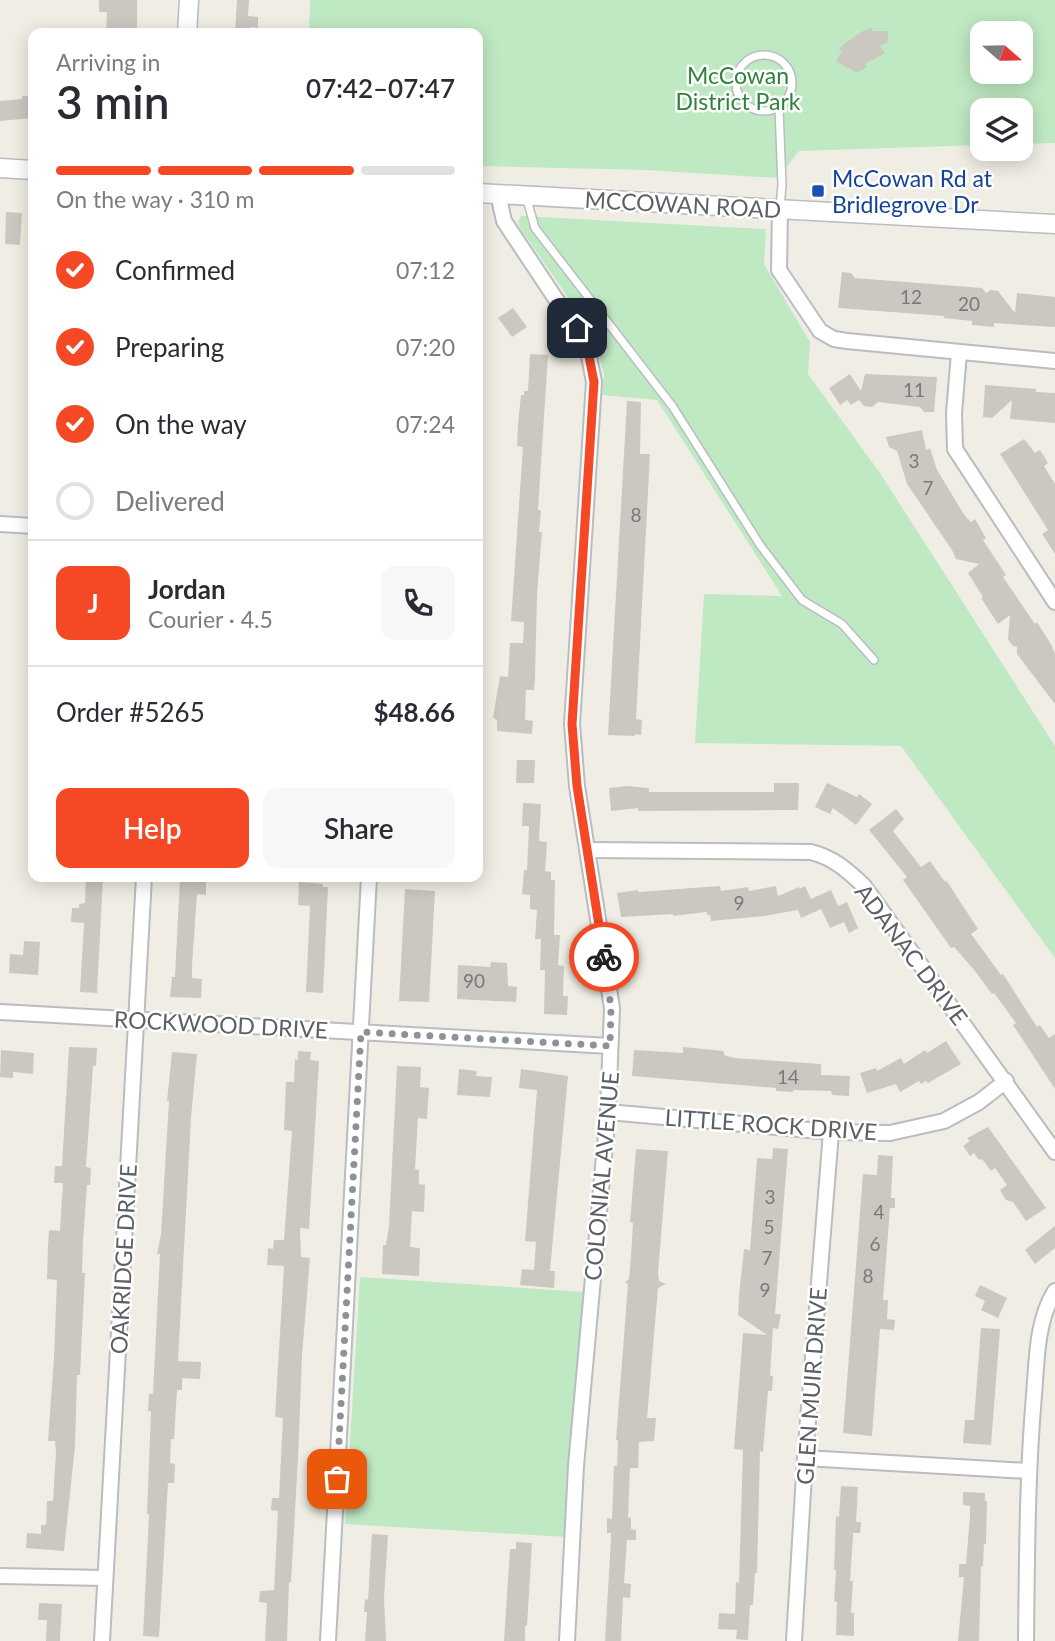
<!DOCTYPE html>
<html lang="en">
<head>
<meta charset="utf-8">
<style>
	body { margin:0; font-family:Lato,sans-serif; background:#f7f7f7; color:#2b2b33; height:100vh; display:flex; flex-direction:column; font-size:26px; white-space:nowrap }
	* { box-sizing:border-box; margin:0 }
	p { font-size:23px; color:#7c7c81 }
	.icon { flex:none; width:38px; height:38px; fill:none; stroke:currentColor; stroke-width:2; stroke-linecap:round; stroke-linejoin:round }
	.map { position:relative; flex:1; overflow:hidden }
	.sheet { position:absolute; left:28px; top:28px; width:455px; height:854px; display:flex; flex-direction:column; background:#fff; border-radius:14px; box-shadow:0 4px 18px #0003 }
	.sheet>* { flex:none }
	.needle { width:46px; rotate:110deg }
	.controls { position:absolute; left:970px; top:21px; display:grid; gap:14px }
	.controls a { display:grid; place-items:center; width:63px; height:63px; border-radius:14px; background:#fff; box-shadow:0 4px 18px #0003; font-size:35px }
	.pin { position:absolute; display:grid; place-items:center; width:60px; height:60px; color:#fff; margin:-30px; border-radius:14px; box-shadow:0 4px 10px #0006 }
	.courier { position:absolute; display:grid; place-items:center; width:70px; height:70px; margin:-35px; border:5px solid #f54825; border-radius:50%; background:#fff; color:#222; box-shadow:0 2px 9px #0007 }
	.head em { font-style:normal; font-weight:600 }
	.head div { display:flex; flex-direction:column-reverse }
	.head { display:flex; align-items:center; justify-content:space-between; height:119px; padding:0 28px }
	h1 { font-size:46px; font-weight:600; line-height:52px }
	.bar { display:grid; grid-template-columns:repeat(4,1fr); gap:10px 7px; align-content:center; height:84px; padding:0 28px }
	.bar i { height:9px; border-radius:5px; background:#e1e1e2 }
	.bar .active { background:#f54825 }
	.bar p { grid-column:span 4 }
	.line { display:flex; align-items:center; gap:18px; padding:0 28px; border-top:2px solid #e1e1e2 }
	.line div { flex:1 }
	.round { display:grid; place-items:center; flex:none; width:74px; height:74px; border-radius:14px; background:#f7f7f7 }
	ol { padding:0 28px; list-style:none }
	li { display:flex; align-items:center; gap:21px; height:77px }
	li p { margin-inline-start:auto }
	li .icon { padding:7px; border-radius:50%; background:#f54825; color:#fff; stroke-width:4 }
	li:last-child { color:#7c7c81 }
	li i { width:38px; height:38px; border:4px solid #e1e1e2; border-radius:50% }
	.action { display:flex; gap:14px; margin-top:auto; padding:14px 28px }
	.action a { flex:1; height:80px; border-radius:14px; background:#f54825; color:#fff; font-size:28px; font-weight:600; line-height:80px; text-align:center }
	.action a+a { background:#f7f7f7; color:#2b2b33 }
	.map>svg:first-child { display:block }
	.green { fill:#bfe9c3; fill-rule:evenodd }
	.building { fill:#cbc8c1 }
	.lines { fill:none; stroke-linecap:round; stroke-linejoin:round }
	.service-casing { stroke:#b9bcc1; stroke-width:10 }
	.minor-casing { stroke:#b9bcc1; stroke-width:18 }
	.tertiary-casing { stroke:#b9bcc1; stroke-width:21 }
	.service { stroke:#fff; stroke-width:7 }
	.minor { stroke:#fff; stroke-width:14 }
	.tertiary { stroke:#fff; stroke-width:18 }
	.done { stroke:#909192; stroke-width:7; stroke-dasharray:0 12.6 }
	.route { stroke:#f54825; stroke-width:9 }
	.transit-dot { fill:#1a4fb4; stroke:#fff; stroke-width:2.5 }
	.labels { text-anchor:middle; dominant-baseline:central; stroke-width:5; stroke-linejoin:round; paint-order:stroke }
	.number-label { font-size:19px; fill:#78797d }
	.park-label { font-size:23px; fill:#2e833a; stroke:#fff }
	.transit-label { font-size:23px; fill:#164399; stroke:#fff; text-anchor:start }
	.street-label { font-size:23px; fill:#5c5f66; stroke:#fff }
</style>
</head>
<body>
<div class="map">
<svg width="1055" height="1641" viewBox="0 0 1055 1641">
	<rect width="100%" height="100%" fill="#f0eee4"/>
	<g class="green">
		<path d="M310,0H1055V143L1020,144V110H982V145L799,151L778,178L646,170L478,166V33H309ZM982,33H1020V72H982Z"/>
		<polygon points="521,216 766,229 764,264 810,342 808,374 880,473 1055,746 1055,958 901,746 695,743 704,594 782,596 657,400 602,395 604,374 592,332 520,228 518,222"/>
		<polygon points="360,1277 584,1292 567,1537 345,1524"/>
	</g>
	<g class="building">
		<polygon points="99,0 137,0 137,33 106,33 107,12 99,12"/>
		<polygon points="237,0 249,0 248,16 258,17 258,28 251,27 251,33 235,33"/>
		<polygon points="872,28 873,31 888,31 888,42 880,46 885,53 865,64 867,67 857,73 836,61 842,51 839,49 844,44 863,31"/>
		<polygon points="22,96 33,96 33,118 0,121 0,101 22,99"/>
		<polygon points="6,212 22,213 20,245 5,244"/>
		<polygon points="842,272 851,273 855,278 982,288 986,293 991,290 998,291 1015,313 1017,293 1055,297 1055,327 994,323 994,327 972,325 972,321 944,318 944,316 838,308"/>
		<polygon points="513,308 527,327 512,337 498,318"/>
		<polygon points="530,354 548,355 538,510 541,510 539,532 542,532 537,594 535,679 534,690 526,690 525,720 533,721 532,734 497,731 497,721 493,717 500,676 508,677 510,643 523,643 524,622 511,621 523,447 517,446 518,424 521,395 524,395 524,391 528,391"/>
		<polygon points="850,374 861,391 865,374 937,377 934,412 924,412 920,407 878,402 872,407 864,406 859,400 851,405 847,400 840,405 829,388"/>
		<polygon points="985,385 1036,389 1036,392 1055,393 1055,423 1010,419 1012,400 992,418 983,417"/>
		<polygon points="627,401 641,402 640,454 650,454 636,719 642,720 641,735 635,734 635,736 608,735"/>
		<polygon points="922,430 926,450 930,448 937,470 948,488 965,516 971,522 975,519 986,538 983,540 1006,575 1003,577 1035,624 1037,622 1052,646 1055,654 1055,704 1017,654 1017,647 1012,645 1008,639 1010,615 998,624 981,598 983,597 968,573 979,564 956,559 952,550 907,484 897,451 889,447 886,437"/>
		<polygon points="1024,439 1035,453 1040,450 1048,463 1044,466 1055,484 1055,554 1042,534 1048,530 1000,454"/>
		<polygon points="517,760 535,760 534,783 516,783"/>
		<polygon points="774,783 799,783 798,810 638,811 638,808 611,811 609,788 627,786 649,788 649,792 774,792"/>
		<polygon points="827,783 857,797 859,794 872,804 856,825 833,808 830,814 815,807"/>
		<polygon points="523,803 541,804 539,841 547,842 545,871 551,872 551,880 555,880 554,935 560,935 558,965 564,966 563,996 568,996 567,1015 544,1014 545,970 540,970 541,939 535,939 537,910 530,909 530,895 522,894 524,870 527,870 529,826 522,826"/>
		<polygon points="896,809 904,819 893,831 921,867 930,861 945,882 946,880 978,929 971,934 1001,975 1003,974 1037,1027 1040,1025 1049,1038 1055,1034 1055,1089 1013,1025 1016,1023 994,993 992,994 975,971 954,947 951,948 903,880 907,877 869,830"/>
		<polygon points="86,877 103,877 97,993 80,992 84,923 71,922 72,908 79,908 79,904 85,903"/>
		<polygon points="180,878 197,879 196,882 206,882 206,895 197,894 192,965 192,978 202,979 201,998 170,997 172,977 175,977"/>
		<polygon points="299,882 323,884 323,887 328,887 323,993 306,992 310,906 298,905"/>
		<polygon points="720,886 721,891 748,887 749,891 776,886 778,896 799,887 799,889 805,886 811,899 831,890 838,906 847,902 858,928 849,933 844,922 830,928 821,909 801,918 798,910 764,916 711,921 710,915 707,915 707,912 673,916 673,914 621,917 617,893 638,890 638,892"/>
		<polygon points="405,889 435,891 429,1002 399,1001"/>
		<polygon points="24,941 40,942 38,975 9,973 10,954 23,955"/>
		<polygon points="491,962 507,963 508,986 517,987 516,1002 457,999 458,965 490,967"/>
		<polygon points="946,1041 961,1064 928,1083 926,1081 921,1084 919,1081 900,1092 896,1084 867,1093 860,1073 876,1068 877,1071 901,1058 904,1064 925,1050 927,1053"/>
		<polygon points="69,1047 97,1048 96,1066 93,1066 86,1167 91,1168 90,1185 87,1185 83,1241 82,1273 85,1273 80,1375 77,1375 75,1446 64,1551 26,1548 27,1533 41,1534 41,1525 46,1525 47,1501 53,1501 56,1452 55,1441 48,1441 54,1357 57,1280 47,1279 48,1246 49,1230 60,1231 63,1183 54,1183 55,1166 62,1166"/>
		<polygon points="683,1047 724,1051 724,1055 734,1058 821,1064 821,1075 850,1076 849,1096 832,1095 831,1091 793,1090 793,1092 776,1091 776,1088 632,1076 634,1050 683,1053"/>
		<polygon points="1,1050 34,1053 33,1074 13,1072 13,1078 0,1077"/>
		<polygon points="298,1051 311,1052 310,1060 319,1061 309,1229 300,1228 301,1257 310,1258 302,1356 298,1460 291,1582 289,1582 287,1641 265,1641 267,1603 259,1602 260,1591 274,1590 278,1511 271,1510 272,1498 279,1498 283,1418 275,1417 284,1266 267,1265 268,1248 273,1249 274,1240 284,1240 292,1131 284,1130 286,1082 294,1082 295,1059 298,1060"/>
		<polygon points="172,1052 197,1054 191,1118 178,1361 201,1362 200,1379 182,1378 182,1390 177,1390 174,1439 171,1439 170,1463 175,1464 174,1483 168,1483 159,1637 143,1636 149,1514 147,1514 151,1411 148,1411 149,1394 153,1394 160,1254 157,1254 161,1234 169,1101 167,1101"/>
		<polygon points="397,1066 421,1067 420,1087 429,1088 427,1119 418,1118 415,1169 419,1170 419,1184 425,1185 424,1212 412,1211 410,1247 420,1248 419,1276 382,1274 383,1245 386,1245 389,1226"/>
		<polygon points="459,1069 477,1071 476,1076 492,1077 490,1097 457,1095"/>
		<polygon points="521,1069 568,1076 550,1271 555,1271 554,1288 520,1285 522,1269 534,1270 536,1242 525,1241 537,1090 519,1088"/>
		<polygon points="988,1127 1046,1208 1026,1221 1013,1202 1006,1200 1000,1190 1007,1185 995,1168 991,1171 982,1159 979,1160 974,1153 970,1156 963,1146 970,1141 967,1138"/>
		<polygon points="773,1148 788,1149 775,1314 781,1314 778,1329 773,1328 770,1376 773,1376 772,1391 768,1391 763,1452 760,1451 757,1573 755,1573 753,1605 750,1605 748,1640 736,1639 737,1630 718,1629 719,1613 735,1614 736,1582 739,1583 743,1450 734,1449 743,1333 767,1335 738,1315 739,1295 744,1249 750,1250 757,1158 772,1159"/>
		<polygon points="636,1149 668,1151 658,1273 659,1281 666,1284 658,1288 647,1418 656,1418 654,1441 639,1442 638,1468 630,1468 628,1517 631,1518 631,1529 636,1530 636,1540 627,1540 624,1583 631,1584 630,1598 623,1597 621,1641 605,1641 611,1539 611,1533 607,1533 607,1518 612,1519 614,1466 617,1466 618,1440 616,1440 628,1284 625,1282 629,1279 631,1256 633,1223 630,1222"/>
		<polygon points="878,1155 893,1156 891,1198 895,1198 895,1208 890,1208 883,1300 888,1300 887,1319 895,1320 894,1330 880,1329 872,1436 843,1433 863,1174 877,1175"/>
		<polygon points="1055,1226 1055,1248 1035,1264 1025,1250"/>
		<polygon points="980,1285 1007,1298 998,1318 981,1310 985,1301 975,1296"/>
		<polygon points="981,1328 1000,1329 991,1445 963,1443 965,1420 974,1420"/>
		<polygon points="841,1486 858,1487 856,1522 861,1522 860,1533 853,1533 853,1537 850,1581 853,1581 851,1613 854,1613 854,1636 836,1635 837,1602 834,1601 836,1570 834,1570 836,1516 839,1517"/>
		<polygon points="963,1492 985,1493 985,1501 987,1501 986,1544 984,1544 983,1566 981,1566 979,1641 958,1641 964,1577 959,1577 959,1564 966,1564 970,1516 970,1506 963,1505"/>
		<polygon points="372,1534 388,1535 384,1598 386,1641 365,1641 367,1612 364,1612 365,1599 368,1600"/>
		<polygon points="516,1542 532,1543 527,1626 525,1626 525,1641 504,1641 510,1549 516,1549"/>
		<polygon points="39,1603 62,1604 60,1641 46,1641 47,1620 38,1620"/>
	</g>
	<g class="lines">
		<defs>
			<g id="service">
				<circle cx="764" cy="83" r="28"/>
				<polyline points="779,108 782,185 780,208"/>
				<polyline points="526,196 535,228 673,407 760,545 802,600 842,624 874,660"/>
			</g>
			<g id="minor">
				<polyline points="498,194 504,221 587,346 594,382 572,724 577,786 612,1008 608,1112 576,1466 567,1641"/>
				<polyline points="780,209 779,270 820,331 834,339 847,341 1055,361"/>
				<polyline points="959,353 954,413 955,449 1055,602"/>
				<polyline points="0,524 33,526"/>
				<path d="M588,850L811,852C834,858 847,870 864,886L1055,1152"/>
				<polyline points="0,1012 610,1046"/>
				<polyline points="608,1112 831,1132 890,1133 944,1121 979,1102 1006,1081"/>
				<polyline points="805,1458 1028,1471"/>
				<polyline points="0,1576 105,1578"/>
				<polyline points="102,1641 144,877"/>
				<polyline points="328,1641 369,877"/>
				<polyline points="794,1641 805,1458 831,1132"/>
				<path d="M1026,1641C1027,1559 1027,1477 1034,1395C1037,1360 1036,1322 1055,1291"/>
			</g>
			<g id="tertiary">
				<polyline points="187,33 189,0"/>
				<polyline points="0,168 33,170"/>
				<polyline points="478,193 1055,224"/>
			</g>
		</defs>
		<use href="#service" class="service-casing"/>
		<use href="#minor" class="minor-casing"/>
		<use href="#tertiary" class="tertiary-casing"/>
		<use href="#service" class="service"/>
		<use href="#minor" class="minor"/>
		<use href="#tertiary" class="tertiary"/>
	</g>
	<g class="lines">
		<polyline class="done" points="337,1479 361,1032 610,1046 611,1008 604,957"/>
		<polyline class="route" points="577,328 587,346 594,382 572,724 577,786 604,957"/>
	</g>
	<rect class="transit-dot" x="811" y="184" width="14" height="14" rx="3.5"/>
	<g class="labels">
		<g class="number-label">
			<text x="911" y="296">12</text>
			<text x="969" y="303">20</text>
			<text x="914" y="389">11</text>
			<text x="914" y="460">3</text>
			<text x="928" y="487">7</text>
			<text x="636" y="514">8</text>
			<text x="739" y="902">9</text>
			<text x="474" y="980">90</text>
			<text x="788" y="1076">14</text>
			<text x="770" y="1196">3</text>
			<text x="879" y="1211">4</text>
			<text x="769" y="1226">5</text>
			<text x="875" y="1243">6</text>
			<text x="767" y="1257">7</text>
			<text x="868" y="1275">8</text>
			<text x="765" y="1289">9</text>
		</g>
		<g class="park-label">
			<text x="738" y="75">McCowan<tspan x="738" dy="26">District Park</tspan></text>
		</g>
		<g class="transit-label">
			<text x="832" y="178">McCowan Rd at<tspan x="832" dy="26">Bridlegrove Dr</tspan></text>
		</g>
		<g class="street-label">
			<text transform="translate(683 204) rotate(3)">MCCOWAN ROAD</text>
			<text transform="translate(912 954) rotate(53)">ADANAC DRIVE</text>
			<text transform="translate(221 1024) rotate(3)">ROCKWOOD DRIVE</text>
			<text transform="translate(771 1124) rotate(4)">LITTLE ROCK DRIVE</text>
			<text transform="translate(601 1176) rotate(-85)">COLONIAL AVENUE</text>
			<text transform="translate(123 1259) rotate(-87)">OAKRIDGE DRIVE</text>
			<text transform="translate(811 1386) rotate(-86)">GLEN MUIR DRIVE</text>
		</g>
	</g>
</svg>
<div class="controls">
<a><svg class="needle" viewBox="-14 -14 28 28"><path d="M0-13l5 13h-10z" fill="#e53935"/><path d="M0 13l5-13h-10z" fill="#7c7c81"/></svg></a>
<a><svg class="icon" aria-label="layers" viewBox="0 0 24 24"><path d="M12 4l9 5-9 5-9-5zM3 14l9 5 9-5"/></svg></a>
</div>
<div class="pin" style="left:337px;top:1479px;background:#ea580c"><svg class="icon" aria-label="bag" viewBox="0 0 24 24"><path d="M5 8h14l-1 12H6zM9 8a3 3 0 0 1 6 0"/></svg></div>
<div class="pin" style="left:577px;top:328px;background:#1f2937"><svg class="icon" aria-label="home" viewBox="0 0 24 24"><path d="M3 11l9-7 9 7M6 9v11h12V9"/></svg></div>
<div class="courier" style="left:604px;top:957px"><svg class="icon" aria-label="bike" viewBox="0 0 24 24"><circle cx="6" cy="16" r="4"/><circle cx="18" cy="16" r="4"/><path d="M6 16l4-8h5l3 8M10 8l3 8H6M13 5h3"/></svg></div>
<section class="sheet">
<div class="head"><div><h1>3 min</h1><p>Arriving in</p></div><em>07:42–07:47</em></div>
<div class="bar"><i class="active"></i><i class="active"></i><i class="active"></i><i></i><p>On the way · 310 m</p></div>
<ol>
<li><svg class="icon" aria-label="check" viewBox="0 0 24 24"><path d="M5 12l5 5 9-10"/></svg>Confirmed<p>07:12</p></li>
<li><svg class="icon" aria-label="check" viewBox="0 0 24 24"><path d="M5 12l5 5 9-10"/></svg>Preparing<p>07:20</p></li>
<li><svg class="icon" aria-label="check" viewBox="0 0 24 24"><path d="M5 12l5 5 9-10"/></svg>On the way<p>07:24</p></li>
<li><i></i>Delivered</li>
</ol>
<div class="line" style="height:126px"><b class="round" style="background:#f54825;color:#fff">J</b><div><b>Jordan</b><p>Courier · 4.5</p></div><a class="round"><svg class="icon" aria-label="phone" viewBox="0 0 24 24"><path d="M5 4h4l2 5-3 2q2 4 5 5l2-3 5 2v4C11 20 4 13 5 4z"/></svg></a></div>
<div class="line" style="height:91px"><div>Order #5265</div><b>$48.66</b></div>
<div class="action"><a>Help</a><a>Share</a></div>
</section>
</div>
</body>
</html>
